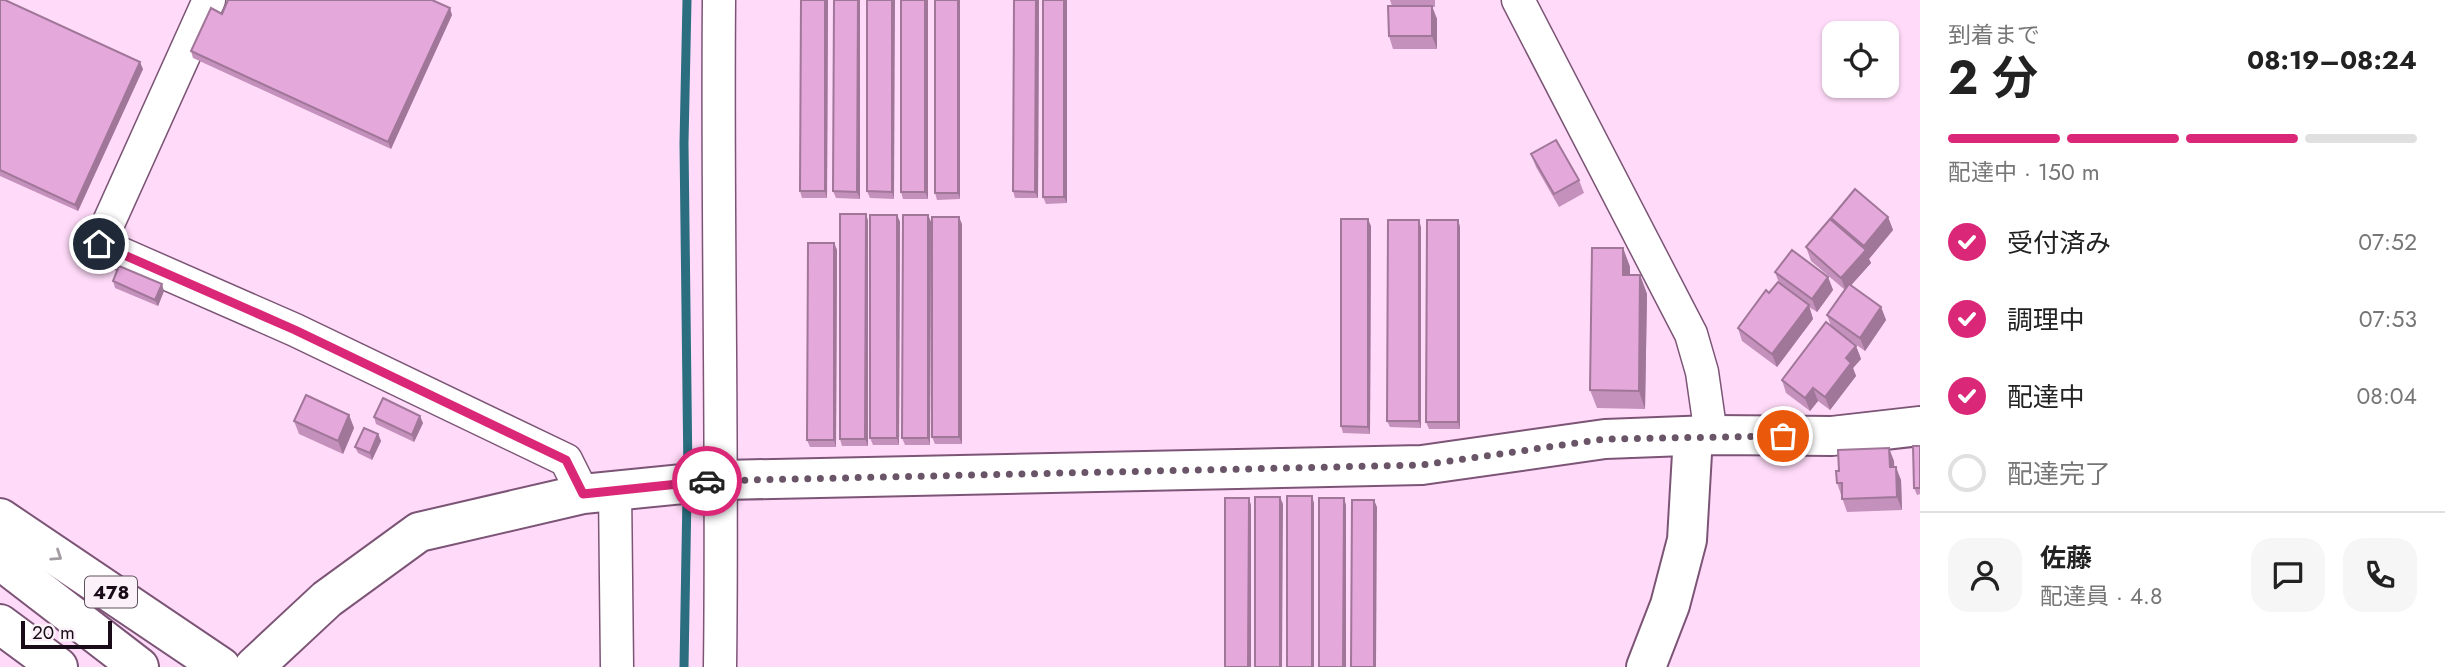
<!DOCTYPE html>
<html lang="ja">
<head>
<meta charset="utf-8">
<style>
	body { margin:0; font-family:Jost,"Noto Sans JP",sans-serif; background:#f6f6f6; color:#222; height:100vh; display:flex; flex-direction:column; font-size:26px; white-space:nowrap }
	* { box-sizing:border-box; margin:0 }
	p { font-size:23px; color:#767676 }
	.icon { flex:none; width:38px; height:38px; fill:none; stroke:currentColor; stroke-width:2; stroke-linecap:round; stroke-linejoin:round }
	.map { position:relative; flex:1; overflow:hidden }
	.details { display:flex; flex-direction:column; background:#fff; width:525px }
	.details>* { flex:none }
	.controls { position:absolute; left:1822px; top:21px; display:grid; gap:14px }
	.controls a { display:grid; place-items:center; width:77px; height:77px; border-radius:14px; background:#fff; box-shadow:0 2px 5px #0004; font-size:35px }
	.scale { position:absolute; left:21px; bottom:18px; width:91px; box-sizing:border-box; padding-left:7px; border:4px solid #1a0b18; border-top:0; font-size:19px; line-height:24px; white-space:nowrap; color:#1a0b18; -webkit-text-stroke:5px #fbf2f9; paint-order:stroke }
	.pin { position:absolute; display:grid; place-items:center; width:60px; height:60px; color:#fff; margin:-30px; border:4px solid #fff; border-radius:50%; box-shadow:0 2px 7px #0007 }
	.courier { position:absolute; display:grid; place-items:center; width:70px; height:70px; margin:-35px; border:5px solid #db2777; border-radius:50%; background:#fff; color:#222; box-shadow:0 2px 9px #0007 }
	.headline em { font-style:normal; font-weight:700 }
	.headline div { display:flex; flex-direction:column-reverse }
	.headline { display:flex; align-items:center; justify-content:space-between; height:119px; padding:0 28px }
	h1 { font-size:46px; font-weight:700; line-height:52px }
	.bar { display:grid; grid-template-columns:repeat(4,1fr); gap:10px 7px; align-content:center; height:84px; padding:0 28px }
	.bar i { height:9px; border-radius:5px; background:#e0e0e0 }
	.bar .active { background:#db2777 }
	.bar p { grid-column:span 4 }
	.line { display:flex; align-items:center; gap:18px; padding:0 28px; border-top:2px solid #e0e0e0 }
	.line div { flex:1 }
	.round { display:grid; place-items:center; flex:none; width:74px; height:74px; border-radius:21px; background:#f6f6f6 }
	ol { padding:0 28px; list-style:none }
	li { display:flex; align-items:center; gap:21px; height:77px }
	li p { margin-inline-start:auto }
	li .icon { padding:7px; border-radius:50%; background:#db2777; color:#fff; stroke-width:4 }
	li:last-child { color:#767676 }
	li i { width:38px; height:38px; border:4px solid #e0e0e0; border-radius:50% }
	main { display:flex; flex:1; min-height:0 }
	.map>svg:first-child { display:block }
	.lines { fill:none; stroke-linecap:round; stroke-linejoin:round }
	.stream { stroke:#2a6e7f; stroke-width:9 }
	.street-casing { stroke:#7c5576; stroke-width:35 }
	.secondary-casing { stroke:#7c5576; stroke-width:42 }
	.highway-casing { stroke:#7c5576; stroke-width:42 }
	.street { stroke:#fff; stroke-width:32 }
	.secondary { stroke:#fff; stroke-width:38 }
	.highway { stroke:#fff; stroke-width:38 }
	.wall { fill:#c490bc }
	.shaded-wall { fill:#a07699 }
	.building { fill:#e4a8db; stroke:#a07699; stroke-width:2 }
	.oneway { stroke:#a39da3 }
	.done { stroke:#6a5467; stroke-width:7; stroke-dasharray:0 12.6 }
	.route { stroke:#db2777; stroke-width:9 }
	.labels { text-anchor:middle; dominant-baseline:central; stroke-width:5; stroke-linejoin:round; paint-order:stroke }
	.shield { fill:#fbf2f9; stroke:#5e505c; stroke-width:2 }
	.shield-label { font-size:19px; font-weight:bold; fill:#1a0b18 }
</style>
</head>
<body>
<main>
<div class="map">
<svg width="1920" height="667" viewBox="0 0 1920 667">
	<rect width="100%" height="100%" fill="#ffdbf9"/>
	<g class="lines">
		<g class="stream">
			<polyline points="687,0 684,143 688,476"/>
			<polyline points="684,667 687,494"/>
		</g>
		<defs>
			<g id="street">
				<polyline points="209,0 99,244 295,330 566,460 583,494"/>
				<path d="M719,0C717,222 723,445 720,667"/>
				<polyline points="1518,0 1691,334 1702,372 1711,435"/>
				<polyline points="615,489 617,667"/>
			</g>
			<g id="secondary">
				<polyline points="254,667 327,599 419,532 583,494 723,480 1422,465 1605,439 1711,435 1832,436 1920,426"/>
				<polyline points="1646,667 1670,605 1687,540 1693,436"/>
			</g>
			<g id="highway">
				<polyline points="0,518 221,667"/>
				<polyline points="0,560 139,667"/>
				<polyline points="0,624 58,667"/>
			</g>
		</defs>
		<use href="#street" class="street-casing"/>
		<use href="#secondary" class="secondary-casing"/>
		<use href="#highway" class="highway-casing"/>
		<use href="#street" class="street"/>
		<use href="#secondary" class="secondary"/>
		<use href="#highway" class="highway"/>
	</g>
	<g class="wall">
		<polygon points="0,0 143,69 78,211 0,176"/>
		<polygon points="801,0 828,0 827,198 802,198 800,191"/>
		<polygon points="834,0 860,0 860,199 836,198 833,191"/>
		<polygon points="867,0 894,199 870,198 867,191"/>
		<polygon points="901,0 928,199 903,199 901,192"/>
		<polygon points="935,0 960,199 937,200 935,193"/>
		<polygon points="1014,0 1039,0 1038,198 1015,198 1013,191"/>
		<polygon points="1043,0 1067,203 1046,204 1043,197"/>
		<polygon points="1390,0 1435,0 1435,7 1432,7 1437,19 1437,49 1393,49 1389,36 1392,6"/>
		<polygon points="222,14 452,15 391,149 193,58 191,51"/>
		<polygon points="1531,154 1579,180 1584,193 1559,207 1536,167"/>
		<polygon points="866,214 868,221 868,446 842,446 840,439"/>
		<polygon points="897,215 900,222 899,445 873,445 870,438"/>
		<polygon points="928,215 931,222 930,445 905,445 902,438"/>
		<polygon points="1888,217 1893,230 1869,259 1871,263 1851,285 1881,307 1886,320 1865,351 1851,341 1856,346 1861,359 1853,368 1856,376 1830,410 1818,401 1810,411 1786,393 1782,380 1831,326 1827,315 1845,290 1811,261 1806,247 1832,221 1831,218"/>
		<polygon points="1458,220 1460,227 1460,429 1429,429 1426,422"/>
		<polygon points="962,224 962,444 935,444 932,437"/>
		<polygon points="1371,226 1370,434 1343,433 1341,426"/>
		<polygon points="1421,227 1421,428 1390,427 1387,421"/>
		<polygon points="834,243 837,250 836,447 810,447 807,440"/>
		<polygon points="1623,248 1630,267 1630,275 1640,275 1647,294 1645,409 1597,408 1590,390"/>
		<polygon points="1775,272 1828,277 1833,290 1817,312 1809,307 1813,319 1777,367 1742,341 1738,328 1779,283"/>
		<polygon points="113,281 164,291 158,306 115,288"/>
		<polygon points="349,415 354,428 343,454 299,434 294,421"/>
		<polygon points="374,417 423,423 414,442 376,424"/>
		<polygon points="378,434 381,441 372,460 358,453 355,447"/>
		<polygon points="1920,446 1920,494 1917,495 1914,488"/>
		<polygon points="1894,461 1894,467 1901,480 1902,510 1847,512 1837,483 1839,471"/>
	</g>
	<g class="shaded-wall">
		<polygon points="825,0 828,0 827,198 825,191"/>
		<polygon points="858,0 860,0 860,199 857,192"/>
		<polygon points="892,0 895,0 894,199 892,192"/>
		<polygon points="925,0 928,0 928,199 925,192"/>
		<polygon points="958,0 960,0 960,199 958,193"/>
		<polygon points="1036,0 1039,0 1038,198 1035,192"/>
		<polygon points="1064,0 1067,0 1067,203 1064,197"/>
		<polygon points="1432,6 1437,19 1437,49 1432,36"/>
		<polygon points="450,8 452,15 391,149 388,142"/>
		<polygon points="140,62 143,69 78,211 75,205"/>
		<polygon points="866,214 868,221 868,446 865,439"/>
		<polygon points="897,215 900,222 899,445 897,438"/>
		<polygon points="928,215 931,222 930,445 928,438"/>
		<polygon points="959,217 962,224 962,444 959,437"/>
		<polygon points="1888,217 1893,230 1869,259 1871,263 1846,291 1841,278 1866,250 1864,246"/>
		<polygon points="1368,219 1371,226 1370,434 1368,427"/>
		<polygon points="1419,220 1421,227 1421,428 1419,421"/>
		<polygon points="1458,220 1460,227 1460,429 1458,422"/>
		<polygon points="834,243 837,250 836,447 834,440"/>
		<polygon points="1623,248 1630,267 1630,293 1623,275"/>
		<polygon points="1640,275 1647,294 1645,409 1639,391"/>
		<polygon points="1828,277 1833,290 1817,312 1812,299"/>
		<polygon points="162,284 164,291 158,306 155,300"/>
		<polygon points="1809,305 1813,319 1777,367 1772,354"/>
		<polygon points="1881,307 1886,320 1865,351 1860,338"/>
		<polygon points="1856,346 1861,359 1853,368 1856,376 1830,410 1825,397 1846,358"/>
		<polygon points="1813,388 1818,401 1810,411 1805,398"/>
		<polygon points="349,415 354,428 343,454 338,441"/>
		<polygon points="420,416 423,423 414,442 412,435"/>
		<polygon points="378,434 381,441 372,460 370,453"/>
		<polygon points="1889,448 1894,461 1895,480 1890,467"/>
		<polygon points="1896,467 1901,480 1902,510 1897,497"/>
		<polygon points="1312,496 1314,503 1314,667 1312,667"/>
		<polygon points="1280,497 1283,504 1282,667 1280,667"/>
		<polygon points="1249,498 1251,505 1251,667 1248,667"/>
		<polygon points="1344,498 1346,505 1346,667 1343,667"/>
		<polygon points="1374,500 1377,507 1376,667 1374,667"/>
	</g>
	<g class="building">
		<polygon points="0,0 5,0 140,62 75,205 0,170"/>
		<polygon points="228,0 432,0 450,8 388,142 191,51 211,8 222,14"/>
		<polygon points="801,0 825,0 825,191 800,191"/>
		<polygon points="834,0 858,0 857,192 833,191"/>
		<polygon points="867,0 892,0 892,192 867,191"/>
		<rect x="901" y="0" width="24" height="192"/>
		<rect x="935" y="0" width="23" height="193"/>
		<polygon points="1014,0 1036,0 1035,192 1013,191"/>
		<rect x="1043" y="0" width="21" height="197"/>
		<polygon points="1388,6 1432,6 1432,36 1389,36"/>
		<polygon points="1556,140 1579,180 1554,194 1531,154"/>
		<polygon points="1855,189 1888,217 1864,246 1831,218"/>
		<polygon points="840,214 866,214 865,439 840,439"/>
		<rect x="870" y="215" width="27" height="223"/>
		<polygon points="903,215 928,215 928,438 902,438"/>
		<rect x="932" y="217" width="27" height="220"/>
		<polygon points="1341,219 1368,219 1368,427 1341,426"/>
		<polygon points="1830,219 1866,250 1841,278 1806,247"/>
		<polygon points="1388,220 1419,220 1419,421 1387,421"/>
		<polygon points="1427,220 1458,220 1458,422 1426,422"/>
		<polygon points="808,243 834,243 834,440 807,440"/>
		<polygon points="1592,248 1623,248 1623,275 1640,275 1639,391 1590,390"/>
		<polygon points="1792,250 1828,277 1812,299 1775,272"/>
		<polygon points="119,266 162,284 155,300 113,281"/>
		<polygon points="1778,282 1809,305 1772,354 1738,328 1766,290 1769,293"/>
		<polygon points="1849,284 1881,307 1860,338 1827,315"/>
		<polygon points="1826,322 1856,346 1846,358 1851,363 1825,397 1813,388 1805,398 1782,380"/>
		<polygon points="306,395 349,415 338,441 294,421"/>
		<polygon points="383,398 420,416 412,435 374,417"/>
		<polygon points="364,428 378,434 370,453 355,447"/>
		<polygon points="1913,446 1920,446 1920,488 1914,488"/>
		<polygon points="1889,448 1890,467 1896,467 1897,497 1842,499 1842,483 1837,483 1836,471 1839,471 1838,450"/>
		<rect x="1287" y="496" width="25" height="171"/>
		<rect x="1255" y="497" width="25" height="170"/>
		<polygon points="1225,498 1249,498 1248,667 1225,667"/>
		<polygon points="1319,498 1344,498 1343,667 1319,667"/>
		<polygon points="1352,500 1374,500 1374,667 1351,667"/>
	</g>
	<defs><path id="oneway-chevron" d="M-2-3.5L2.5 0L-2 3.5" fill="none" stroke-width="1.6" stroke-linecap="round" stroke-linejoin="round" transform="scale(1.75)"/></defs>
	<use class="oneway" href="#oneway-chevron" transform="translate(57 556) rotate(34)"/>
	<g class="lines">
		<polyline class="done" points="707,481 1422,465 1605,439 1783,436"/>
		<polyline class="route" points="99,244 295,330 566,460 583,494 707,481"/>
	</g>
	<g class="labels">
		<rect class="shield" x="85" y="576.5" width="52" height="31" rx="5"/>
		<g class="shield-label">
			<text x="111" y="592">478</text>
		</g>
	</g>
</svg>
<div class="controls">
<a><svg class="icon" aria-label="locate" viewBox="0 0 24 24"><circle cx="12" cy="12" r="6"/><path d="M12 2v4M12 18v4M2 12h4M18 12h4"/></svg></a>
</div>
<div class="scale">20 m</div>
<div class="pin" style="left:1783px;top:436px;background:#ea580c"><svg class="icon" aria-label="bag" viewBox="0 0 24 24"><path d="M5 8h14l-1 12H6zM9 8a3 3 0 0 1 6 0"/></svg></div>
<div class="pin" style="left:99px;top:244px;background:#1f2937"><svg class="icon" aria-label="home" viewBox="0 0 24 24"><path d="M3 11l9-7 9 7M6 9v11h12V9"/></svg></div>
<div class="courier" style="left:707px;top:481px"><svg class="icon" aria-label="car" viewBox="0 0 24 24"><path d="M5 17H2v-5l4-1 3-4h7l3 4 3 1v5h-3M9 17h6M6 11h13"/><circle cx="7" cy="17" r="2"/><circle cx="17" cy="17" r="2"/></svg></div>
</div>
<section class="details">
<div class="headline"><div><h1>2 分</h1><p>到着まで</p></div><em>08:19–08:24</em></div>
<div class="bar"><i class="active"></i><i class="active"></i><i class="active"></i><i></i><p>配達中 · 150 m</p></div>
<ol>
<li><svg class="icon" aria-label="check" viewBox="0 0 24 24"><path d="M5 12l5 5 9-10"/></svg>受付済み<p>07:52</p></li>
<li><svg class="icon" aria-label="check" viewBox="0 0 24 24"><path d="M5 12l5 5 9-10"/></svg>調理中<p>07:53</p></li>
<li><svg class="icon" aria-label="check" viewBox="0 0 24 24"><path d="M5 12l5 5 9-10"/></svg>配達中<p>08:04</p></li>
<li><i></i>配達完了</li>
</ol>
<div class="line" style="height:126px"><a class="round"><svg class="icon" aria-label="person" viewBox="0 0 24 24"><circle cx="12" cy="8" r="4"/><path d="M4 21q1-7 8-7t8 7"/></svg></a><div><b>佐藤</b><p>配達員 · 4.8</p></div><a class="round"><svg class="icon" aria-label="chat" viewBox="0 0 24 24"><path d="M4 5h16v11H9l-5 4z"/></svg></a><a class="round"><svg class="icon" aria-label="phone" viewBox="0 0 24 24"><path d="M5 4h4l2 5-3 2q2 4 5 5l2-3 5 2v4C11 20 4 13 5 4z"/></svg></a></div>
</section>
</main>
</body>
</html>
